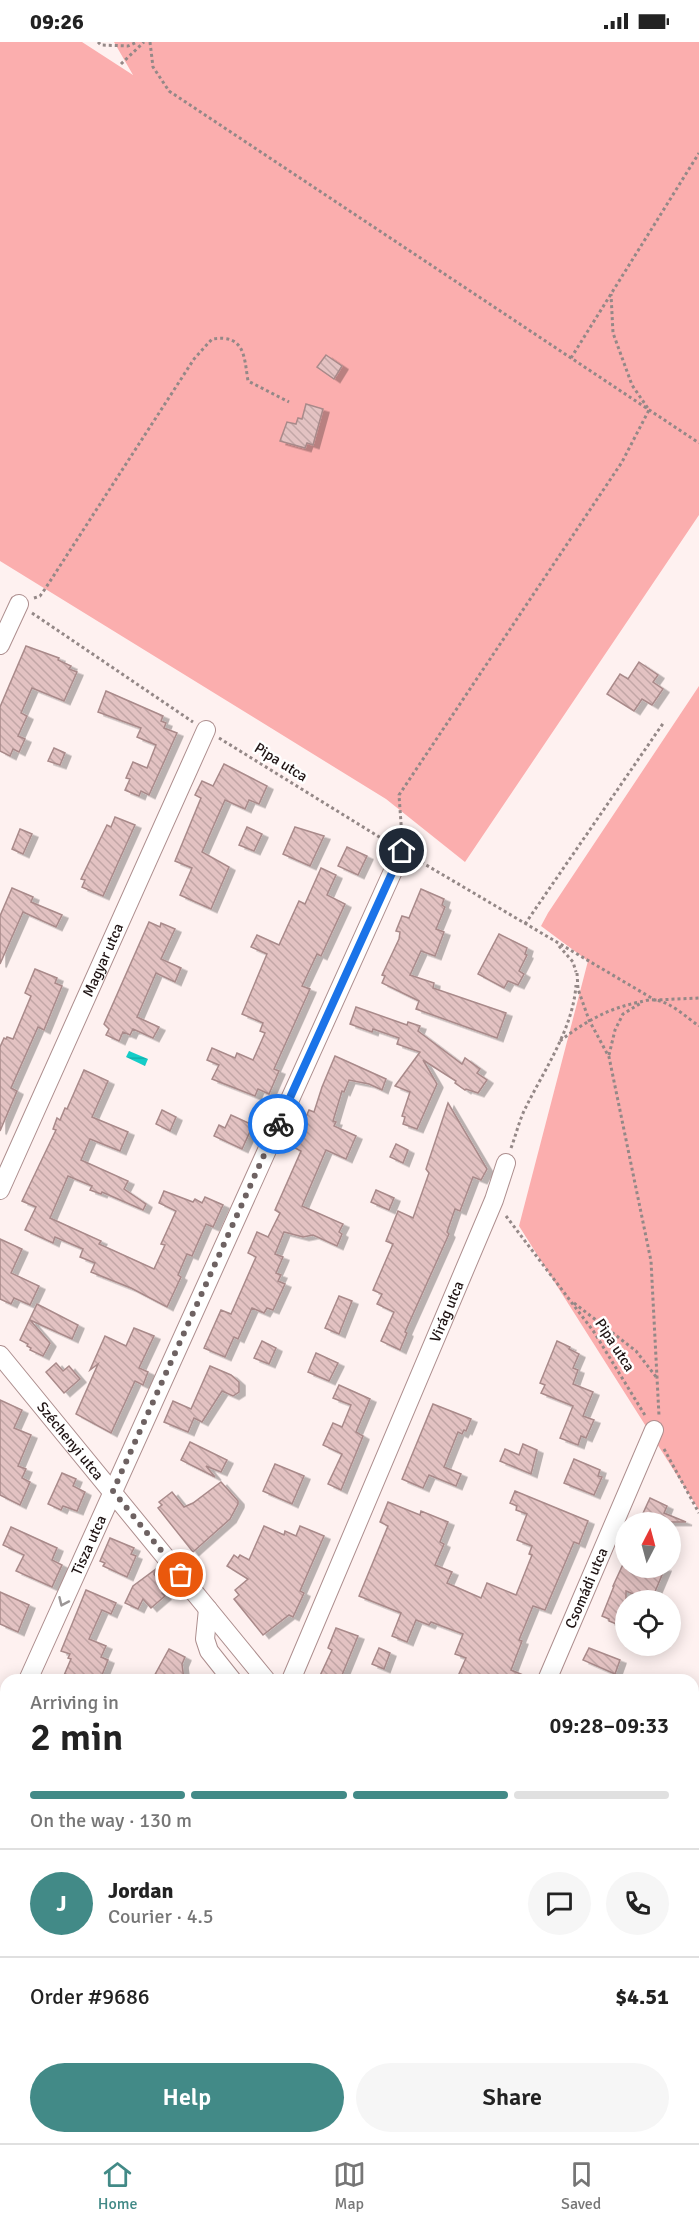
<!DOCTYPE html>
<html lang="en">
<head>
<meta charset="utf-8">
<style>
	body { margin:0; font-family:Signika,sans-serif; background:#f6f6f6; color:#222; height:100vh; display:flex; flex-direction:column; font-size:22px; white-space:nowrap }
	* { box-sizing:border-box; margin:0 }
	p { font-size:20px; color:#767676 }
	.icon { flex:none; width:33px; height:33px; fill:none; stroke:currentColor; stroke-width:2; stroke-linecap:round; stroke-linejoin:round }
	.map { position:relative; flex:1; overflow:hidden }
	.sheet { position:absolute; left:0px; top:1632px; width:699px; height:470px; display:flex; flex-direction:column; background:#fff; border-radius:18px 18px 0 0; box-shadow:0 3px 15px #0003 }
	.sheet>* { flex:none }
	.needle { width:39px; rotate:6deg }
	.fabs { position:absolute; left:615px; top:1470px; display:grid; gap:12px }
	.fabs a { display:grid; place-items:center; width:66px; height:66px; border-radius:50%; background:#fff; box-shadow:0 3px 15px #0003; font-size:30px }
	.pin { position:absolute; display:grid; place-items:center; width:51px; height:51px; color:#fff; margin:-26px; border:3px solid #fff; border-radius:50%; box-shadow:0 2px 6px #0007 }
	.courier { position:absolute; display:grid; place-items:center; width:60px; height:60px; margin:-30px; border:4px solid #1a73e8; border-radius:50%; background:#fff; color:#222; box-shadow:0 2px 8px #0007 }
	.overview em { font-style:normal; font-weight:600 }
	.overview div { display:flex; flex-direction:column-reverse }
	.overview { display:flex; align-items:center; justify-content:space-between; height:102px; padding:0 30px }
	h1 { font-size:39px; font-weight:600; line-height:45px }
	.bar { display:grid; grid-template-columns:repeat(4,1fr); gap:9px 6px; align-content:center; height:72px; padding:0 30px }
	.bar i { height:8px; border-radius:4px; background:#e0e0e0 }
	.bar .active { background:#428a87 }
	.bar p { grid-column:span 4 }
	.line { display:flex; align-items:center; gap:15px; padding:0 30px; border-top:2px solid #e0e0e0 }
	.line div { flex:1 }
	.round { display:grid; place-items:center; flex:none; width:63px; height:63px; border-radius:32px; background:#f6f6f6 }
	.button { display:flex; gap:12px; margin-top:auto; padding:12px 30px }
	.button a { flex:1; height:69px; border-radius:36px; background:#428a87; color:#fff; font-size:24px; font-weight:600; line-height:69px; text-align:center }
	.button a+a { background:#f6f6f6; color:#222 }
	.status { display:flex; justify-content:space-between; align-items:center; height:42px; padding:0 30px; background:#fff; direction:ltr }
	.status svg { height:16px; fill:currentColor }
	.tabs { display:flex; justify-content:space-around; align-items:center; height:84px; border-top:2px solid #e0e0e0; background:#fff; font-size:16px; color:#767676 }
	.tabs a { display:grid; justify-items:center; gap:3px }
	.tabs .active { color:#428a87 }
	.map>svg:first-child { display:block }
	.green { fill:#fbaeae }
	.water { fill:url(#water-rules) }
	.building { fill:url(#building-back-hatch); stroke:#a98a8a; stroke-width:1.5; filter:url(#shadow) }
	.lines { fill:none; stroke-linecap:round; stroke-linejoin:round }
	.minor-casing { stroke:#ad8e8e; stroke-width:20 }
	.path { stroke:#948887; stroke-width:3; stroke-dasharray:3 3; stroke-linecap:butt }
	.minor { stroke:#fff; stroke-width:18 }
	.oneway { stroke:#9b9696 }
	.done { stroke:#6e6262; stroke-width:6; stroke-dasharray:0 10.8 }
	.route { stroke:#1a73e8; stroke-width:8 }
	.labels { text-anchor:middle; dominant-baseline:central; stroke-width:5; stroke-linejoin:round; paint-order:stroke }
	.street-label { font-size:15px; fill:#201515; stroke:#fff }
</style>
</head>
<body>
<div class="status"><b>09:26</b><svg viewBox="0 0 49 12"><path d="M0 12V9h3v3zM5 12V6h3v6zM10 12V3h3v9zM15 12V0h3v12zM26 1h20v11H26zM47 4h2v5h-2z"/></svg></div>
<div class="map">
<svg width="699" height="2101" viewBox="0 0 699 2101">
	<defs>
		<pattern id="water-rules" width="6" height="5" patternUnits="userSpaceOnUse" patternTransform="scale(1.5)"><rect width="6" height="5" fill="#14cdc8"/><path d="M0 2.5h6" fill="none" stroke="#12afab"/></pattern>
		<pattern id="building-back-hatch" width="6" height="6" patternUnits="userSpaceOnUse" patternTransform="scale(1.5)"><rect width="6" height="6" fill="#e3c2c2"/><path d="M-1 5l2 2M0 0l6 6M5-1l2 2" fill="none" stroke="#c2a6a6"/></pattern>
		<filter id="shadow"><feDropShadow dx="6" dy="3.5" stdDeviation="0" flood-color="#0004"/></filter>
	</defs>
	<rect width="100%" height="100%" fill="#fef1f0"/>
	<g class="green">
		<polygon points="0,0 82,0 133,33 114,0 699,0 699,473 465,820 386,757 0,519"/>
		<polygon points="699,644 699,1468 519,1184 588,919 541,884 548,871"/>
	</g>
	<polygon class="water" points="129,1009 148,1017 145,1024 126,1015"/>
	<g class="building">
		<polygon points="326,313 342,324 334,337 317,325"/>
		<polygon points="306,362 323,367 313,403 307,401 305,406 280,399 287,380 296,382 298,376 302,377"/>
		<polygon points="26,604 59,616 58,618 71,624 69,627 77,630 64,659 32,646 21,671 27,674 18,694 25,697 19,710 13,707 10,714 0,709 0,665"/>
		<polygon points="639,620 658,633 653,640 663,647 652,663 642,657 634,669 607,652 620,632 628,637"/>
		<polygon points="106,649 163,674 161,679 166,681 164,686 177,691 149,753 141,749 139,754 125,748 130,737 126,736 133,720 147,726 156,703 137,695 141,686 98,670"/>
		<polygon points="54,706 65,711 60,723 48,719"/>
		<polygon points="224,722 267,744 259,762 249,758 245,767 225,758 202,810 229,825 211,867 180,853 192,826 175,819 201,756 195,753 202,739 213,744"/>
		<polygon points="115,775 135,783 103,854 82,845 85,838 81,837 107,783 111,785"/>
		<polygon points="247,785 262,792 254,809 239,803"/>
		<polygon points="295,785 324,794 310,824 283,812"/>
		<polygon points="20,787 32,792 23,812 12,807"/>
		<polygon points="347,805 367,814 358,833 338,824"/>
		<polygon points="321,826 336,833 327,853 345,862 321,914 317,912 302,944 310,947 274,1027 279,1029 269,1052 258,1047 255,1054 212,1037 219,1023 207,1018 212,1006 235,1016 237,1011 253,1018 265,991 260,989 263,981 242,972 267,912 251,905 257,893 279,903 299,859 305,862"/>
		<polygon points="12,846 33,855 31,860 62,873 56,885 23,870 0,922 0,874"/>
		<polygon points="421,847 444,857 442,863 445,865 436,887 444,890 435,914 421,909 410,933 434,941 433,946 506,971 497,996 416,967 419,959 382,941 385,934 382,933 399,897 400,890 396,889 402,874 409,876"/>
		<polygon points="149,880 160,885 161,881 175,887 161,917 181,926 175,940 156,931 137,975 159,985 153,996 133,987 130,993 123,990 119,999 106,993 109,987 104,982"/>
		<polygon points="499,892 527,906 525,912 527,913 519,929 524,932 518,943 508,939 504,946 478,932"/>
		<polygon points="35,927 57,936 55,941 62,944 44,988 38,985 11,1046 17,1049 0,1089 0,1005 4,996 6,997 7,995 13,997 31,954 25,951"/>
		<polygon points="356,965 407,983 408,980 420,984 418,989 462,1022 465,1016 480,1027 477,1031 487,1038 478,1051 466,1047 465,1048 455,1041 456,1039 423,1018 437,1042 417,1087 403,1082 405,1075 402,1074 410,1050 395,1044 420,1010 397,1002 399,996 373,987 372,990 350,982"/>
		<polygon points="335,1014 386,1037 382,1048 369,1042 349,1038 344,1050 342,1049 333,1079 336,1080 334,1084 356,1094 346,1117 326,1108 302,1164 343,1182 339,1190 342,1192 337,1204 313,1193 303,1195 284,1190 275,1212 283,1215 276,1231 281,1233 278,1239 285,1242 273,1268 267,1266 264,1271 252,1266 238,1297 234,1295 225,1315 204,1306 221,1268 231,1272 256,1215 248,1211 257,1190 268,1195 280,1171 275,1168 301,1109 293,1105 309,1068 314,1070 322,1045"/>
		<polygon points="84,1028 108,1039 92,1075 128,1090 120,1109 90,1097 81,1118 128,1139 124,1147 146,1162 143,1168 102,1150 101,1152 90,1148 92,1144 68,1134 50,1176 101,1199 99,1202 154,1227 165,1203 161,1202 176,1169 159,1161 164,1149 193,1160 195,1157 202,1161 205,1155 223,1163 213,1185 206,1182 192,1214 187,1212 178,1233 181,1235 167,1265 131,1246 91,1230 95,1221 80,1215 83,1207 55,1195 53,1201 25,1188 36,1165 22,1159 56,1088 53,1087 57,1076 60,1078 65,1066 67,1067"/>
		<polygon points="448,1061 487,1127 481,1138 473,1135 460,1169 455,1167 447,1190 449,1192 405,1290 407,1291 400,1308 381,1299 394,1270 377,1262 382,1252 373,1248 393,1202 386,1199 398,1169 413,1176 429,1131 426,1127"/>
		<polygon points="162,1068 176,1075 170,1089 156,1082"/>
		<polygon points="231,1073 253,1083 242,1107 214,1094 219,1083 225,1086"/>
		<polygon points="396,1102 408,1108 403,1121 390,1115"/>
		<polygon points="376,1148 394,1156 389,1168 371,1160"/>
		<polygon points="0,1197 22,1207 11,1231 39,1244 30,1263 14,1256 11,1262 0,1257"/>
		<polygon points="339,1254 352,1259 339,1292 325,1286"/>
		<polygon points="37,1262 78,1283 72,1297 30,1278 50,1301 43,1314 30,1308 31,1306 27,1304 28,1302 20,1298"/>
		<polygon points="134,1286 154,1294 139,1326 148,1330 143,1343 135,1339 111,1391 76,1372 98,1322 90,1328 105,1294 126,1304"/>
		<polygon points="262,1299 276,1306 269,1322 254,1316"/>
		<polygon points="557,1299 570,1305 569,1307 579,1312 573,1326 578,1328 573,1342 593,1350 583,1374 594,1378 586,1396 581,1394 578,1403 560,1396 573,1364 541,1351 545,1343 540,1341"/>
		<polygon points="316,1311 338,1321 329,1339 308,1330"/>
		<polygon points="56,1321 63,1329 69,1324 80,1337 64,1351 46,1330"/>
		<polygon points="210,1324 231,1333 239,1340 239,1350 233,1354 222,1349 202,1380 194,1376 188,1390 164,1380 173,1359 191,1367"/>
		<polygon points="339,1343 370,1357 356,1390 363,1394 341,1448 328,1442 342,1412 323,1403 333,1381 342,1385 351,1363 333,1356"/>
		<polygon points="0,1358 22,1368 14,1386 31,1393 18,1424 26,1427 22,1436 30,1440 20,1463 0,1453"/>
		<polygon points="433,1362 471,1377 466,1389 464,1388 462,1392 458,1390 444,1425 461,1432 456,1444 429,1433 423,1446 402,1437"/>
		<polygon points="190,1400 227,1418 221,1430 206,1424 215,1435 181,1418"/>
		<polygon points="523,1402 537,1408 531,1432 500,1419 505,1407 519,1413"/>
		<polygon points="574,1417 600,1428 598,1434 602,1435 594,1453 564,1441"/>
		<polygon points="275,1422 304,1434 292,1462 263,1449"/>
		<polygon points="62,1431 76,1437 73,1444 85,1450 77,1469 63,1464 61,1468 48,1462"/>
		<polygon points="221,1440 238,1459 238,1462 230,1477 193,1510 158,1466 162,1463 159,1460 172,1450 184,1465 193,1461"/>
		<polygon points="515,1449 588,1479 579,1502 574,1500 545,1568 533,1564 519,1598 522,1599 511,1628 535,1638 467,1638 458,1634 466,1616 455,1612 463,1592 431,1580 429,1583 416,1578 407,1600 392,1594 401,1571 359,1554 388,1484 380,1480 388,1460 420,1473 421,1469 448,1480 440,1500 444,1502 435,1523 452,1530 447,1541 481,1556 487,1541 516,1553 532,1513 529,1512 532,1504 517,1498 527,1472 516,1468 517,1464 510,1461"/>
		<polygon points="650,1456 667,1464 664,1471 686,1480 639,1480"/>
		<polygon points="264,1484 284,1493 285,1489 296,1494 300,1484 324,1494 300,1549 304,1551 293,1575 289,1573 263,1593 234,1557 239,1553 235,1548 248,1537 227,1524 234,1513 238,1516 240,1513 249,1518"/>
		<polygon points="11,1485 57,1506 52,1518 62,1523 52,1545 16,1529 24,1513 3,1503"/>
		<polygon points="110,1496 134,1506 131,1512 136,1514 127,1535 103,1524 105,1521 100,1519"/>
		<polygon points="625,1518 626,1526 665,1526 654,1552 650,1550 647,1558 626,1549 626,1586 609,1579 609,1577 602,1574 614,1544 613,1544"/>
		<polygon points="156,1527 154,1532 166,1547 162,1551 165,1554 151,1566 143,1557 138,1567 125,1561 133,1544"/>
		<polygon points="86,1548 116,1561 111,1572 102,1568 89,1597 106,1604 101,1615 108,1618 100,1638 62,1638 71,1617 68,1616 70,1612 61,1609"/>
		<polygon points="0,1550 29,1563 18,1590 0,1582"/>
		<polygon points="336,1586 358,1594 340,1638 318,1638 332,1608 328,1606"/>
		<polygon points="379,1606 390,1611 384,1627 372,1622"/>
		<polygon points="589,1606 620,1618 615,1632 583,1618"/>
		<polygon points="169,1607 185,1615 182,1622 184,1638 152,1638"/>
	</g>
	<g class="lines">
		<defs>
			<g id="minor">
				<polyline points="0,603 19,562"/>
				<path id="s1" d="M0,1148L206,688"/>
				<path id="s2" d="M0,1313L266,1638"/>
				<polyline points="208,1567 205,1597 209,1609 232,1638"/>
				<path id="s3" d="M28,1638L402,809"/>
				<path id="s4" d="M291,1638L494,1158L506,1121"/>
				<path id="s5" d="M547,1638L654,1388"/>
				<polyline points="0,1699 6,1686"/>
				<polyline points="693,1880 699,1865"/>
				<polyline points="0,1999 6,2002"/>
				<polyline points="132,2096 137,2101"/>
				<polyline points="607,2096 612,2101"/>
				<polyline points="642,2096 646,2101"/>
				<polyline points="39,2101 41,2096"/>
				<polyline points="586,2101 590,2096"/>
			</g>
		</defs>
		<use href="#minor" class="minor-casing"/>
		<g class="path">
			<polyline points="98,0 101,3 128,4 137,0"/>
			<polyline points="150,0 153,25 169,49 699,401"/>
			<polyline points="121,22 144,0"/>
			<polyline points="571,316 699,111"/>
			<path d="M34,556L40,554L45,547L194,317L212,297C245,292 244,314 248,339L289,360"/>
			<polyline points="32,571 193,680"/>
			<polyline points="219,696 389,801"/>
			<polyline points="402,795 399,753 622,420 649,368 632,343 613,291 611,252"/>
			<polyline points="416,817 655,958 699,956"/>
			<polyline points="525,882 664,680"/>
			<polyline points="559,904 573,920 576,930"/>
			<polyline points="577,931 578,947 589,978 609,1015 651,1219 659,1374"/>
			<path d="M560,999C584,980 609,966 640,960C644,959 650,957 654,958C670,959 687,976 699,984"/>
			<polyline points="609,1013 615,988 623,972 641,961"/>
			<path d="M511,1106C516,1093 519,1079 525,1067C544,1028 573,987 576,943"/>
			<polyline points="506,1174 594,1290 646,1375"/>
			<polyline points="574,1261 636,1309 657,1336"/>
			<polyline points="664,1407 699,1471"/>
		</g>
		<use href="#minor" class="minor"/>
	</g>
	<defs><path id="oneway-chevron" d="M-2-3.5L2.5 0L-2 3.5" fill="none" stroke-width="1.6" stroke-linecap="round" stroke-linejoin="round" transform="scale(1.5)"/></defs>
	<use class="oneway" href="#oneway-chevron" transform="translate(63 1560) rotate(114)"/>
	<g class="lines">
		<polyline class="done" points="181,1533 113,1449 278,1082"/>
		<polyline class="route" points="278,1082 402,809"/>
	</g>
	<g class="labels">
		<g class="street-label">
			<text transform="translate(281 720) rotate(32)">Pipa utca</text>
			<text stroke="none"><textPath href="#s1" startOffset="252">Magyar utca</textPath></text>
			<text stroke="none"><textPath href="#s4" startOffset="400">Virág utca</textPath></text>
			<text transform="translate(615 1303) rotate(57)">Pipa utca</text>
			<text stroke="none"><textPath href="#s2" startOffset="111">Széchenyi utca</textPath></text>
			<text stroke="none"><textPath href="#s3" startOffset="148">Tisza utca</textPath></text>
			<text stroke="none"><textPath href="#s5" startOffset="100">Csomádi utca</textPath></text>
		</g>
	</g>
</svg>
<div class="fabs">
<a><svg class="needle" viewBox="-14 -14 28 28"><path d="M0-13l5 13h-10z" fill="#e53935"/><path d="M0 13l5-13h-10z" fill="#767676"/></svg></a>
<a><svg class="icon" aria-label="locate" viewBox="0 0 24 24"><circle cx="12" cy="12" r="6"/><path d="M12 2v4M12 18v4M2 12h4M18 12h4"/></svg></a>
</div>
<div class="pin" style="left:181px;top:1533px;background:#ea580c"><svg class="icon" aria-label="bag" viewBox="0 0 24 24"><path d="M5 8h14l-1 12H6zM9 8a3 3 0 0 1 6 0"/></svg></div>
<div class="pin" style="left:402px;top:809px;background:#1f2937"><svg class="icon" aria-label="home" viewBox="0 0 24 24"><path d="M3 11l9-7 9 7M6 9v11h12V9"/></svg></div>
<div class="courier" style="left:278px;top:1082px"><svg class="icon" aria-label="bike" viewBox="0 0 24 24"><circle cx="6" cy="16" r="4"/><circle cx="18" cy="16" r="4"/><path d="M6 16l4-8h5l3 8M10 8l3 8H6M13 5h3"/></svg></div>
<section class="sheet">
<div class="overview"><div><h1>2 min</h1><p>Arriving in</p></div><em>09:28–09:33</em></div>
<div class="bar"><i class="active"></i><i class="active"></i><i class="active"></i><i></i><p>On the way · 130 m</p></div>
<div class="line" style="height:108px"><b class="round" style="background:#428a87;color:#fff">J</b><div><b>Jordan</b><p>Courier · 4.5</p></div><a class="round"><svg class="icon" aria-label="chat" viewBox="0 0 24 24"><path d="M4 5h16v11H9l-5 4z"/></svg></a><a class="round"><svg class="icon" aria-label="phone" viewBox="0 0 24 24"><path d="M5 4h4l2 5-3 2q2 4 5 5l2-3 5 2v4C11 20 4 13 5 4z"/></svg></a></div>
<div class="line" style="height:78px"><div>Order #9686</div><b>$4.51</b></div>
<div class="button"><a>Help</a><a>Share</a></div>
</section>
</div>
<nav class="tabs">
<a class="active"><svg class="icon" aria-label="home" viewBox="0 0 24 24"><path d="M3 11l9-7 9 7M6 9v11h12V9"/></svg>Home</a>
<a><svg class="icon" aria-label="map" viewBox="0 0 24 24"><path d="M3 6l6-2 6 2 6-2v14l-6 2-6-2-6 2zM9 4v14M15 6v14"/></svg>Map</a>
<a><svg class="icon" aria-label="saved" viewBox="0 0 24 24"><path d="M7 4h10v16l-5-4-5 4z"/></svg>Saved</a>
</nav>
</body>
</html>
